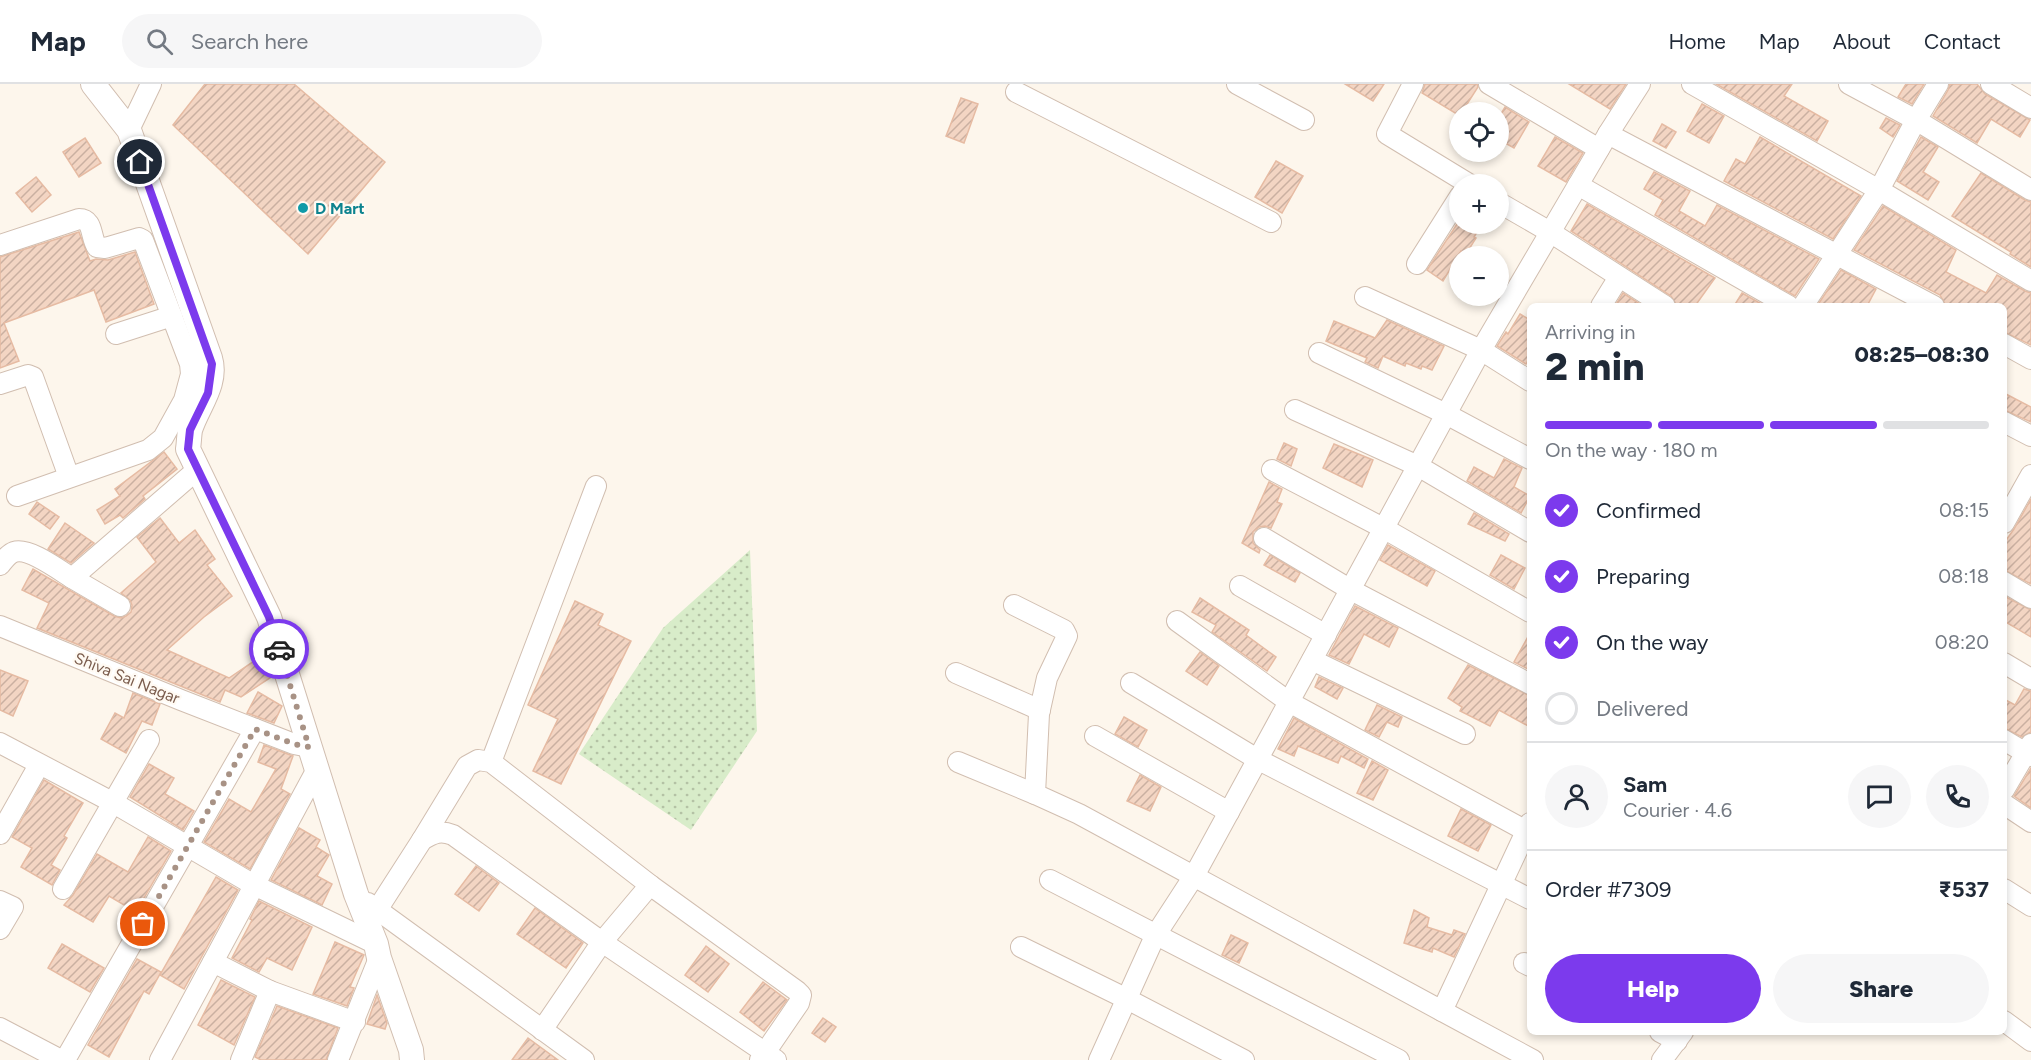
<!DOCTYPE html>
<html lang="en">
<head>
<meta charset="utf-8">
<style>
	body { margin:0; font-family:Figtree,sans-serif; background:#f6f6f7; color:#1f2937; height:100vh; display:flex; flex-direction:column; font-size:22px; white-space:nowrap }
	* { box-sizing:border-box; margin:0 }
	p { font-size:20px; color:#747a83 }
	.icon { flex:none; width:33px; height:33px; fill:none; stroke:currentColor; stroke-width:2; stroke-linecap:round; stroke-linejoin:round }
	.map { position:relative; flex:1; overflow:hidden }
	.drawer { position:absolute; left:1527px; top:219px; width:480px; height:732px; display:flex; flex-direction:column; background:#fff; border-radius:9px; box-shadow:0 3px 9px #0003 }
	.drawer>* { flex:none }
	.buttons { position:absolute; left:1449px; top:18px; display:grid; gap:12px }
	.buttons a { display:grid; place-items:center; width:60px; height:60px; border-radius:50%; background:#fff; box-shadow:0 3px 9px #0003; font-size:30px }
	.pin { position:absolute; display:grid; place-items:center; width:51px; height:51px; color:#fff; margin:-26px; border:3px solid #fff; border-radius:50%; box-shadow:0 2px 6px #0007 }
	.courier { position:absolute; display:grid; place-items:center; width:60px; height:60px; margin:-30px; border:4px solid #7c3aed; border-radius:50%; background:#fff; color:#222; box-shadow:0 2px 8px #0007 }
	.summary em { font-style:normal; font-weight:800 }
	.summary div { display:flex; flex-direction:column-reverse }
	.summary { display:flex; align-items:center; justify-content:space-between; height:102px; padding:0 18px }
	h1 { font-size:39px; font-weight:800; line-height:45px }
	.bar { display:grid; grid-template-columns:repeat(4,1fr); gap:9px 6px; align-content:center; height:72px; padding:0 18px }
	.bar i { height:8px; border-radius:4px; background:#e0e1e3 }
	.bar .on { background:#7c3aed }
	.bar p { grid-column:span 4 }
	.line { display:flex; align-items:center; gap:15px; padding:0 18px; border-top:2px solid #e0e1e3 }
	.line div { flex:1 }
	.round { display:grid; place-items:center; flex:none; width:63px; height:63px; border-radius:32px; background:#f6f6f7 }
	ol { padding:0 18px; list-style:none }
	li { display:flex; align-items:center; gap:18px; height:66px }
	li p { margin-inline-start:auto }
	li .icon { padding:6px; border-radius:50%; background:#7c3aed; color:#fff; stroke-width:4 }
	li:last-child { color:#747a83 }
	li i { width:33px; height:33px; border:3px solid #e0e1e3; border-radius:50% }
	.cta { display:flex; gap:12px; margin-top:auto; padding:12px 18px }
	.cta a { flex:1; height:69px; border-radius:36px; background:#7c3aed; color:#fff; font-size:24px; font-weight:800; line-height:69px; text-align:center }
	.cta a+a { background:#f6f6f7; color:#1f2937 }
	header { display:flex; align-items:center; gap:36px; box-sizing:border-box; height:84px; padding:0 30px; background:#fff; border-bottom:2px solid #e0e1e3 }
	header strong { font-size:28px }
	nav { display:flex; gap:33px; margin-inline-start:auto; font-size:21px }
	.search { width:420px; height:54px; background:#f6f6f7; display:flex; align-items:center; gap:15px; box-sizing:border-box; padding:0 21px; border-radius:33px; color:#747a83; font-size:22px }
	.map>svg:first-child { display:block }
	.park { fill:url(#park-dots) }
	.building { fill:url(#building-hatch); stroke:#e6bba3; stroke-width:1.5 }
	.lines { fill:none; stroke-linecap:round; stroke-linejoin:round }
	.minor-casing { stroke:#d1beb0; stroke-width:22 }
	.tertiary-casing { stroke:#d1beb0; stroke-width:26 }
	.minor { stroke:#fff; stroke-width:20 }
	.tertiary { stroke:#fff; stroke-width:24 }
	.done { stroke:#a89285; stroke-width:6; stroke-dasharray:0 10.8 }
	.route { stroke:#7c3aed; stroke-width:8 }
	.culture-dot { fill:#0f9aa8; stroke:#fffaf3; stroke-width:2 }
	.labels { text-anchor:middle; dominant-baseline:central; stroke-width:4.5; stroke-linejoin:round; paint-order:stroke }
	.culture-label { font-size:16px; font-weight:bold; fill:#0d838f; stroke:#fffaf3; text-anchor:start }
	.street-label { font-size:16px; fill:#7a5c4d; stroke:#fffaf3 }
</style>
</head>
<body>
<header>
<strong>Map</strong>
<div class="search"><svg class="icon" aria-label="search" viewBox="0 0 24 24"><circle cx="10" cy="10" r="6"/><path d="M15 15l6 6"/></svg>Search here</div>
<nav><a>Home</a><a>Map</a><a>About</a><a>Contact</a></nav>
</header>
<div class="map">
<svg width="2031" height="976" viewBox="0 0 2031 976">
	<defs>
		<pattern id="park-dots" width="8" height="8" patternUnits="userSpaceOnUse" patternTransform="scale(1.5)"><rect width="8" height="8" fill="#d8ecc9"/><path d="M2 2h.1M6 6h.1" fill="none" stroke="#b4c2a5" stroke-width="1.8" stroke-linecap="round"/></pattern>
		<pattern id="building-hatch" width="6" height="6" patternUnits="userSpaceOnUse" patternTransform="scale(1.5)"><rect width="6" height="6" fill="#f3d5c3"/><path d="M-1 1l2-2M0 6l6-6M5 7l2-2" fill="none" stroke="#cab0a1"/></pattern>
	</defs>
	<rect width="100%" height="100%" fill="#fdf6ec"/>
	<polygon class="park" points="750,466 757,647 691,746 579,670 663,544"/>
	<g class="building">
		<polygon points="205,0 294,0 385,78 308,170 173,41"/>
		<polygon points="1345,0 1384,0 1373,17"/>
		<polygon points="1425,0 1477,0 1478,3 1462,28 1460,28 1460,32 1422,9"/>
		<polygon points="1569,0 1626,0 1610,25"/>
		<polygon points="1716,0 1792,0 1784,12 1828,37 1817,57"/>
		<polygon points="1906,0 1924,0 1912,20 1898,13"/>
		<polygon points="1950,0 1977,0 1985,10 2030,36 2020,53 1991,35 1977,59 1933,32 1948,6"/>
		<polygon points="961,14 978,20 964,59 946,52"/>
		<polygon points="1702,20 1724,32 1709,59 1687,47"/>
		<polygon points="1505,23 1529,38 1514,64 1498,55 1498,35"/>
		<polygon points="1886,34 1900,41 1893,53 1880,44"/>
		<polygon points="1662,40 1676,48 1666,64 1653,57"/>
		<polygon points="1555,53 1583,69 1566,98 1538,82"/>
		<polygon points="1760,53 1861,112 1833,155 1724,97 1736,75 1745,80"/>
		<polygon points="1921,53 1938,63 1923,88 1939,98 1928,116 1897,97"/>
		<polygon points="85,54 101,79 79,93 63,68"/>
		<polygon points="1276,77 1303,92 1282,129 1255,113"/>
		<polygon points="1654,88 1690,107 1679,127 1705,142 1717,121 1819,175 1795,212 1655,131 1663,116 1644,105"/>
		<polygon points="1981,89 2025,116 2031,118 2031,183 2010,170 2011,168 1952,132"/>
		<polygon points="36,93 51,111 32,128 16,109"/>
		<polygon points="1587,120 1715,194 1695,222 1677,222 1671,212 1571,147"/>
		<polygon points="1883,122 1956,166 1946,188 1986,209 1997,191 2025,207 2031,209 2031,261 2004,248 2004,222 1950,222 1945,220 1940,211 1854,166"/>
		<polygon points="1457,140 1482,140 1474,153 1476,154 1466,170 1461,167 1443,197 1427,186"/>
		<polygon points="79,148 90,177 96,175 108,176 135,168 154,220 106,238 94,206 4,239 19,277 0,284 0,173"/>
		<polygon points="1841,186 1876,205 1867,222 1817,222"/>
		<polygon points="1623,209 1643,222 1615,222"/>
		<polygon points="1742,209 1765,222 1734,222"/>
		<polygon points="1520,230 1530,236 1530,273 1526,280 1497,262 1506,248 1508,250"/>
		<polygon points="1387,236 1444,262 1432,286 1422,282 1421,285 1406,279 1405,282 1383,272 1378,284 1365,278 1367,274 1326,257 1334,237 1375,254"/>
		<polygon points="2004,309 2031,323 2031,338 2004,326"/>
		<polygon points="1284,359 1297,365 1291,382 1277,375"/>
		<polygon points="1334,360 1373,376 1362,403 1323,384"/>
		<polygon points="164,368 177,385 143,412 145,415 123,434 120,431 105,440 97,426 120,412 115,405"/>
		<polygon points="1504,375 1522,384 1514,403 1530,412 1521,429 1467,397 1474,383 1494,394"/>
		<polygon points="1269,398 1282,405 1277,418 1282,420 1271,444 1265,442 1259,443 1253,448 1253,459 1260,466 1259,469 1242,459"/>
		<polygon points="2031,415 2031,500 2004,486 2004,459 2014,445"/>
		<polygon points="37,418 59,433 50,445 29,430"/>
		<polygon points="1474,429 1509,450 1505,457 1468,440"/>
		<polygon points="160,434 179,459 195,446 215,475 207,481 232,512 204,533 167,566 229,594 263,571 269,580 273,592 241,613 225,606 220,618 37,544 49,519 22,506 33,485 114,532 121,534 126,532 131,528 132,521 130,516 121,509 156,478 137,453"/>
		<polygon points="65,439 94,459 71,479 48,465"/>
		<polygon points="1388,461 1435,487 1427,502 1380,476"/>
		<polygon points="1270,471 1300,489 1295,498 1264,481"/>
		<polygon points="1501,471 1525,484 1514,505 1490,491"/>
		<polygon points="2004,512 2031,526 2031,553 2004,537"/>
		<polygon points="1200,514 1249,546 1246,551 1276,573 1267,587 1212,548 1216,541 1192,528"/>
		<polygon points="575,517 603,530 598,541 631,557 561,700 533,687 558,635 528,621"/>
		<polygon points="1355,522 1398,544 1389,563 1364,550 1349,580 1329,571"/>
		<polygon points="1530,549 1530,586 1514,578"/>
		<polygon points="1200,568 1219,582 1207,601 1186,587"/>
		<polygon points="1468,581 1530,612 1530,643 1499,626 1490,642 1460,627 1462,623 1448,614"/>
		<polygon points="0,586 28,597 13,632 0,626"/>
		<polygon points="1319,593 1343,604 1337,615 1315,603"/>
		<polygon points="2024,605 2031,607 2031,648 2022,653 2004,644 2004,615 2015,621"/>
		<polygon points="258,608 282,622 274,639 247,629"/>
		<polygon points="133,609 160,620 152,641 142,637 126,669 101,655 115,629 124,634"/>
		<polygon points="1377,621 1402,633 1398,643 1387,638 1379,653 1365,646"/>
		<polygon points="1124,633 1147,646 1138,663 1115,650"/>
		<polygon points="1294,634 1368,675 1364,684 1341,672 1338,679 1298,662 1294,672 1278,665"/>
		<polygon points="264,661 293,672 281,705 290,710 250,785 204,758 229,715 251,728 276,685 258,678"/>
		<polygon points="1372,677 1388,686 1373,716 1357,709"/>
		<polygon points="149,680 174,694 165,710 194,727 183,746 130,713"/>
		<polygon points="2031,684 2031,724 2014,712"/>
		<polygon points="1140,691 1161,703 1150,727 1127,717"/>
		<polygon points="44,696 83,719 64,752 67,754 51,781 60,786 52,801 21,783 32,764 12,753"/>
		<polygon points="1461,725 1491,741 1478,767 1448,752"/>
		<polygon points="299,744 320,756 316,763 329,771 317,792 332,800 322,821 271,796"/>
		<polygon points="148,753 171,767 136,828 109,812 93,838 64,821 73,811 97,770 128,788"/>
		<polygon points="476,782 499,799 479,827 455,810"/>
		<polygon points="216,793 238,806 184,905 160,891"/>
		<polygon points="259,817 312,843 292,886 267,874 259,888 232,874 252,836 250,835"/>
		<polygon points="535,824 583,859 566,884 517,850"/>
		<polygon points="1414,826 1429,834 1427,843 1452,851 1454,846 1465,850 1454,873 1433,864 1432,868 1404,859"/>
		<polygon points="1231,851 1248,859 1239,879 1222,871"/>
		<polygon points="335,858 364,871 350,903 354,904 347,922 313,910"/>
		<polygon points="62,860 104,884 90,908 48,884"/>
		<polygon points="706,862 729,880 708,908 685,891"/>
		<polygon points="137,875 161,888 149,910 144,907 109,973 88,961"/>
		<polygon points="221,896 255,913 234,961 198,941"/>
		<polygon points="763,898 787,916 764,947 740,928"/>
		<polygon points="377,911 387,939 385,945 367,940"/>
		<polygon points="277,922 338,944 326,976 261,976 255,973"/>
		<polygon points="823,934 836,943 825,958 812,949"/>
		<polygon points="528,954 558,976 512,976"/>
	</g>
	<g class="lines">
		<defs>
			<g id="minor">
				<polyline points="1237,0 1304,36"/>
				<polyline points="1413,0 1387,50 1469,100"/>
				<polyline points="1489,0 1599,65"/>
				<polyline points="1692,0 1879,106 2031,197"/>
				<polyline points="1849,0 1916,36 2031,106"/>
				<polyline points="1991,0 2031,24"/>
				<polyline points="1016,8 1271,138"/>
				<polyline points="129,46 151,0"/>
				<polyline points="1608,50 1934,222"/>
				<polyline points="1578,101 1789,222"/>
				<polyline points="1498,118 1550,148 1665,222"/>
				<path d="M0,161L79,135C94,135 90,153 97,163L105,164L139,154L143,156L190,280L191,290L184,316L163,354L148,366L17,412"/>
				<polyline points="1417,180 1460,112"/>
				<polyline points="1365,213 1481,266 1530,297"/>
				<polyline points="1601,222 1619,193"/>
				<polyline points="1803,222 1879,106 1916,36 1938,0"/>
				<polyline points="116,250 172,232"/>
				<polyline points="2004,260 2031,275"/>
				<polyline points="1319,269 1446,330 1530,375"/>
				<polyline points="0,300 28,291 33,293 69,393"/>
				<polyline points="1295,326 1418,382 1530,448"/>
				<polyline points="2004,338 2031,352"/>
				<polyline points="1272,386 1385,445 1530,528"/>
				<polyline points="2004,439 2031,391"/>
				<polyline points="1264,454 1351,506 1530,600"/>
				<path d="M0,481C4,476 8,470 14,468C29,463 59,486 72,494"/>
				<polyline points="2004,498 2031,514"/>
				<polyline points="1240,502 1326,551"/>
				<polyline points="1014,521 1064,546 1067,552 1047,594 1039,630 1035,710 1079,730 1442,927 1530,739"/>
				<polyline points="120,522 72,494 198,385"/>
				<polyline points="1177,537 1289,618 1530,749"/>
				<polyline points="0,542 181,616 294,660 309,663"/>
				<polyline points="1312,576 1465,650"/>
				<polyline points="2004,579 2031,595"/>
				<polyline points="956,589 1040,626"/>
				<polyline points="1131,599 1257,675 1530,815"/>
				<polyline points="1095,652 1229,728"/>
				<polyline points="2004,656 2031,672"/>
				<polyline points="0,659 112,718 254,801 376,860"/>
				<polyline points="491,678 596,402"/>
				<polyline points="958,678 1035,710"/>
				<polyline points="2004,706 2031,660"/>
				<polyline points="2004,720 2031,738"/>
				<polyline points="0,750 39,681"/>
				<polyline points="422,756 467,682 478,676 491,678 650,801 797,907 801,911 799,919 760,976"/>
				<polyline points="1050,796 1399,976"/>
				<polyline points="63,805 149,656"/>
				<polyline points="2004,805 2031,822"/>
				<polyline points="0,817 13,823 0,845"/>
				<polyline points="368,819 584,976"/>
				<path d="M377,826L422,756C434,749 440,746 453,751L602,858L776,976"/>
				<polyline points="1021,863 1127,915 1244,976"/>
				<polyline points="213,878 270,907 355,938"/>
				<polyline points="1524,879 1530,882"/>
				<polyline points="1442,927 1533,976"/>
				<polyline points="2004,937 2031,957"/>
				<polyline points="0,944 61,976"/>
				<polyline points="542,946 602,858 650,801"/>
				<polyline points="1660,948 1677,957"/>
				<polyline points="65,976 255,645"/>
				<polyline points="160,976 316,687"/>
				<polyline points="241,976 270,907"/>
				<polyline points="338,976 379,874"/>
				<polyline points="1099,976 1155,852 1194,792 1481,266 1608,50 1640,0"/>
				<polyline points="1662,976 1683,948"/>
			</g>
			<path id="tertiary" d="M93,0L129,46L210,274C218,300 197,323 190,346C189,352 189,359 188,365L269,533L356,810L376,860L379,874L411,966L412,976"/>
		</defs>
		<use href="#minor" class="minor-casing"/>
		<use href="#tertiary" class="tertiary-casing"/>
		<use href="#minor" class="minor"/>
		<use href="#tertiary" class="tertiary"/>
	</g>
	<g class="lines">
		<polyline class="done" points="143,840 255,645 294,660 309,663 279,565"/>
		<polyline class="route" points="140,78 212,280 208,309 190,346 188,365 269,533 279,565"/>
	</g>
	<circle class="culture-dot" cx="303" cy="124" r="6"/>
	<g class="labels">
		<g class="culture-label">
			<text x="315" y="124">D Mart</text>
		</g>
		<g class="street-label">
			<text transform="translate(127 594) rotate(22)">Shiva Sai Nagar</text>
		</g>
	</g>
</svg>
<div class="buttons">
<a><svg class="icon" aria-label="locate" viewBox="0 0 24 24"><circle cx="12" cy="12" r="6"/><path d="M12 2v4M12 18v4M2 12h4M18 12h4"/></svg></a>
<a>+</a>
<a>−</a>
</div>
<div class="pin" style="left:143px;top:840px;background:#ea580c"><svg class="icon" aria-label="bag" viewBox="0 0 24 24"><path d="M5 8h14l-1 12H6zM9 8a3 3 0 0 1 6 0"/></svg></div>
<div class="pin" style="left:140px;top:78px;background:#1f2937"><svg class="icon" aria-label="home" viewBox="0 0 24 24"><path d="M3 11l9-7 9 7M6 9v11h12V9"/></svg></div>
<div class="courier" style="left:279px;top:565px"><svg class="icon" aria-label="car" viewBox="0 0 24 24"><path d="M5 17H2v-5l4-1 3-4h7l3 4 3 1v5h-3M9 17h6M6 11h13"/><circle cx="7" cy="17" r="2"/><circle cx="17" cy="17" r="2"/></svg></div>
<section class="drawer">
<div class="summary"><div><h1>2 min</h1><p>Arriving in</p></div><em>08:25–08:30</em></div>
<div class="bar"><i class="on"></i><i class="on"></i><i class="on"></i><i></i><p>On the way · 180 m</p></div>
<ol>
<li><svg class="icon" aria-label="check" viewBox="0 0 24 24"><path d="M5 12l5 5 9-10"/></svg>Confirmed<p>08:15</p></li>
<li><svg class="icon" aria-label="check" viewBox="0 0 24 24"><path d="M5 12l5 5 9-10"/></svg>Preparing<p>08:18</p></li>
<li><svg class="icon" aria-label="check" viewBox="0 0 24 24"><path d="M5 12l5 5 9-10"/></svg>On the way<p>08:20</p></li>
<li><i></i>Delivered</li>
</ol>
<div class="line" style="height:108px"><a class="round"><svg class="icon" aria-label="person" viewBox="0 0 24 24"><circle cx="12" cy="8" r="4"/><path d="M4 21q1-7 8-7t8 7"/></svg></a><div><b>Sam</b><p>Courier · 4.6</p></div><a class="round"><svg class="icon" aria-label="chat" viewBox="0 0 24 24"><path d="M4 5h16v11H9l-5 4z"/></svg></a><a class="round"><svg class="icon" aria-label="phone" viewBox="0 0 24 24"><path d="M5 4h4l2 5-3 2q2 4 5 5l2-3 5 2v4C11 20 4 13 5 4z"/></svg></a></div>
<div class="line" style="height:78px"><div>Order #7309</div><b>₹537</b></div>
<div class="cta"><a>Help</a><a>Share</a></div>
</section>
</div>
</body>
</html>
